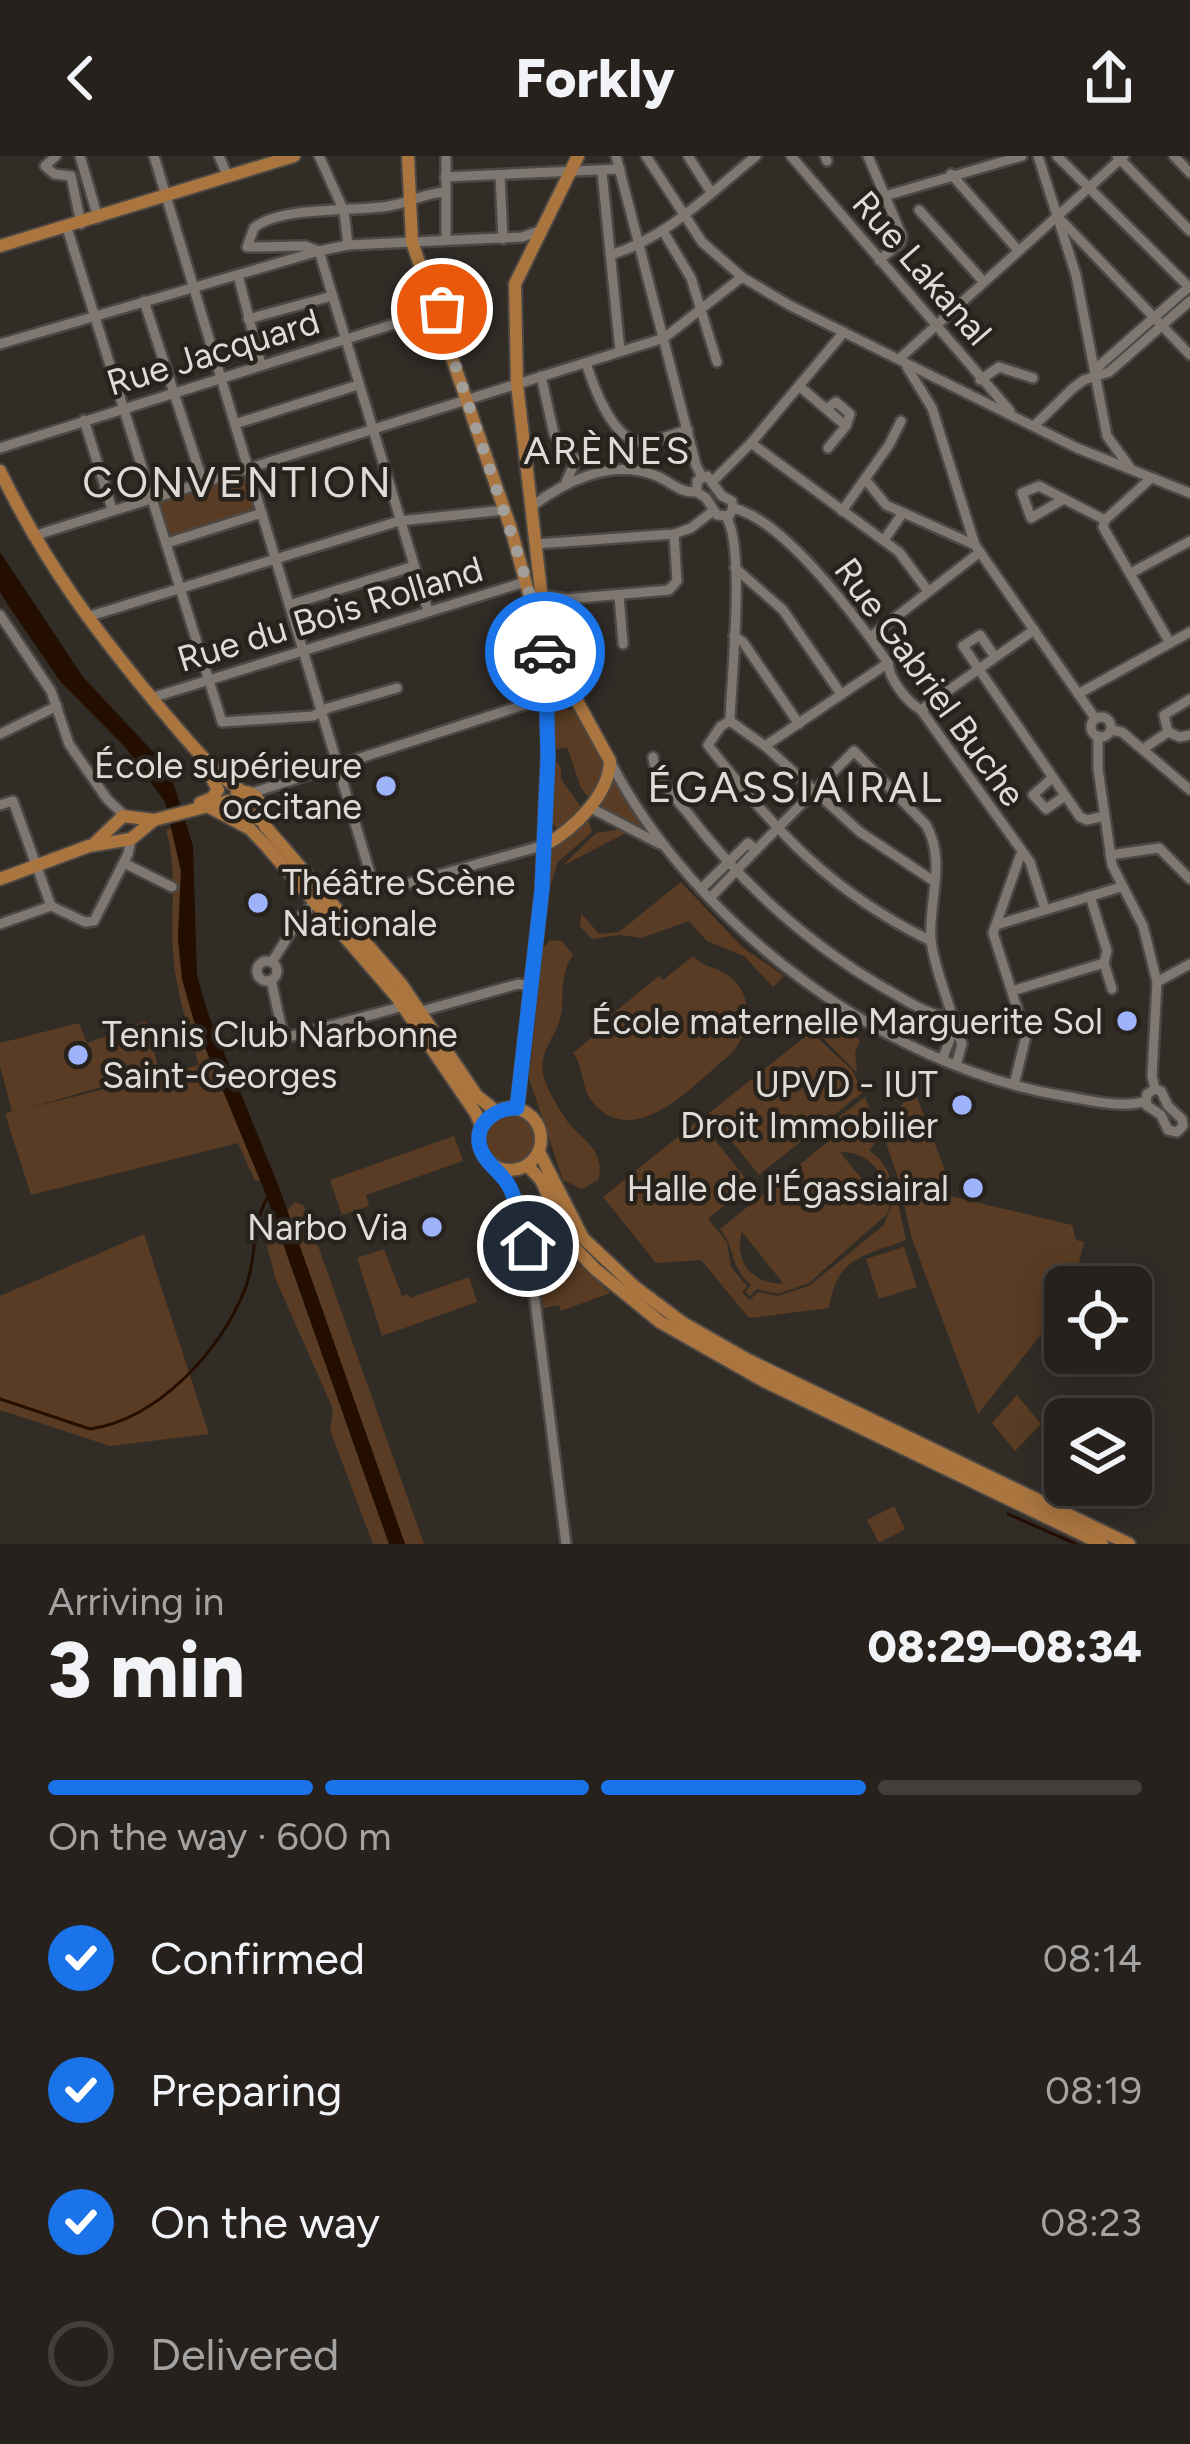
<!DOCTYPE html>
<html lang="en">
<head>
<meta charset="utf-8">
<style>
	body { margin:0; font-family:Figtree,sans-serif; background:#2e2926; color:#f1f3f6; height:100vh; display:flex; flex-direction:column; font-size:45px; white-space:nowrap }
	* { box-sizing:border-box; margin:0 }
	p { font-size:39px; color:#a4a3a4 }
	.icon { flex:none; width:66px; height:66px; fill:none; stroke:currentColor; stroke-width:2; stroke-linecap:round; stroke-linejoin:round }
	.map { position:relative; height:1388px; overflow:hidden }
	.sheet { display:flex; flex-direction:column; background:#26211d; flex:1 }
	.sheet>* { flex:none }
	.tools { position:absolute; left:1044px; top:1110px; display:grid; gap:24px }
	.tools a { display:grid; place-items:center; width:108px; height:108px; border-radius:18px; background:#26211d; box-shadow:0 6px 30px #0003,0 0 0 3px #423e3b; font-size:60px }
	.pin { position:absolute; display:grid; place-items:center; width:102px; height:102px; color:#fff; margin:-51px; border:6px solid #fff; border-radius:50%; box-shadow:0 3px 12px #0007 }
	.courier { position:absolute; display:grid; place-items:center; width:120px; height:120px; margin:-60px; border:9px solid #1a73e8; border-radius:50%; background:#fff; color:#222; box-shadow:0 3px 15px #0007 }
	.headline em { font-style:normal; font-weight:800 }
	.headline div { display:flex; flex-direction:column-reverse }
	.headline { display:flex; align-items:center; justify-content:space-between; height:204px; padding:0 48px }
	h1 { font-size:78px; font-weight:800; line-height:90px }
	.bar { display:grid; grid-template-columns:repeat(4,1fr); gap:18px 12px; align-content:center; height:144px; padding:0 48px }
	.bar i { height:15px; border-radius:9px; background:#423e3b }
	.bar .active { background:#1a73e8 }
	.bar p { grid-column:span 4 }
	ol { padding:0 48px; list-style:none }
	li { display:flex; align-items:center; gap:36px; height:132px }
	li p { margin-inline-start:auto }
	li .icon { padding:12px; border-radius:50%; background:#1a73e8; color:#fff; stroke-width:4 }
	li:last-child { color:#a4a3a4 }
	li i { width:66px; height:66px; border:6px solid #423e3b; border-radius:50% }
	header { display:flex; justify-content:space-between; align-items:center; height:156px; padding:0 48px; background:#26211d; font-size:54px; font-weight:800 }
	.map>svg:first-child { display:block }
	.green { fill:#593c23; fill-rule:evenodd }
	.water { fill:#230e00 }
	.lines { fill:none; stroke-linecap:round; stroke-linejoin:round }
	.stream { stroke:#230e00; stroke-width:3 }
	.minor-casing { stroke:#4d4843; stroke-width:14 }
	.major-casing { stroke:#4d4843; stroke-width:16 }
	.minor { stroke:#7f7771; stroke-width:9 }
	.major { stroke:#aa753f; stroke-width:12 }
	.done { stroke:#a29e99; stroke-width:12; stroke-dasharray:0 21.6 }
	.route { stroke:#1a73e8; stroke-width:15 }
	.poi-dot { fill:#9db4fd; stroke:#28221d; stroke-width:4.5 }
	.labels { text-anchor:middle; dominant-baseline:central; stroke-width:9; stroke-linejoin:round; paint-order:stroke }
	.street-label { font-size:36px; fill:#dfdbd7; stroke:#28221d }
	.poi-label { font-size:36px; fill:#dfdbd7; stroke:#28221d; text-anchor:end }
	.neighbourhood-label { font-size:39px; letter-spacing:3px; fill:#dfdbd7; stroke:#28221d }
	.quarter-label { font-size:42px; letter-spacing:3px; fill:#dfdbd7; stroke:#28221d }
</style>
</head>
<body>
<header><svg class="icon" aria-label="back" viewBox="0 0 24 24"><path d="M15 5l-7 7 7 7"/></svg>Forkly<svg class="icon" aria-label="share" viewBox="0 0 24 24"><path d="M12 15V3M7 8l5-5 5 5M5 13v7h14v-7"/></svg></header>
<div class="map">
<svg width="1190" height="1388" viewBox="0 0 1190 1388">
	<rect width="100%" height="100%" fill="#322c27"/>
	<g class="green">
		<polygon points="242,319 254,355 169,379 159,347 162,344"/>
		<polygon points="548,547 580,557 607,607 591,645 581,632 567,591 553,594"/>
		<polygon points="550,598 561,611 561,623 583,654 559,674 550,665"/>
		<polygon points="613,622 653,678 592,652 609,634"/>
		<polygon points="587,659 592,676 558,706 551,728 547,725 552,693"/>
		<path d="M172,672L181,715L178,782L182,823L194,865L260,1024L255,1025L238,987L31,1039L5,958L12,955L0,910V887L79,867L87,887L146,865L159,914L29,952L199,909C188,872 176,836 173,797C170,755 178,715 166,674Z"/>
		<polygon points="622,673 628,676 562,710 596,677"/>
		<polygon points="681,726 742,791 784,820 773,831 744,800 707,785 689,765 641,782 620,779 592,783 580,770 581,757 599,778 619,776"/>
		<path d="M550,784L562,785L573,799C561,816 563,833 562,853C559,883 532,896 547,930C553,943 562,959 571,970C587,987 606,998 598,1024L582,1033L563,1024L529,922L543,792Z"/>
		<path d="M693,800C703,811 713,810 726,818C754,837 752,871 733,896C699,923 639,995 595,949C580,933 585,912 573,897L596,878L593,874L659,820L663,824Z"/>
		<polygon points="828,864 860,884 855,896 857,917 817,876 818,869"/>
		<polygon points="811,876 852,914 863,936 759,1019 709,957"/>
		<polygon points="913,931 946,1017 941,1016 937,1031 899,1025 883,978"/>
		<path d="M865,941L880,981L869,994C892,1011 897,1033 887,1058L809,1127L778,1138L757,1133L750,1140L745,1136L751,1129C729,1110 736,1092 720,1073L840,976L834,965ZM840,996C871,996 887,1017 881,1047ZM742,1076L783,1127V1128C752,1128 733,1105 742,1076Z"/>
		<circle cx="511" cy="983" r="24"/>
		<path d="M699,964L750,1028L708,1063L727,1086L731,1111L747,1130L742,1137L750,1144L758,1136L778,1140L809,1130L884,1069L896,1038L906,1084C862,1101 837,1101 829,1152L749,1162L701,1104L656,1107L603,1041Z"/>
		<polygon points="454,980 463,1005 366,1039 369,1050 342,1059 330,1024"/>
		<polygon points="908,1030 1072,1069 1076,1084 1084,1086 1075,1124 1063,1125 1065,1148 978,1258 912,1083 901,1034"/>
		<polygon points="295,1046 304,1050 424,1388 405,1388 287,1054"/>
		<polygon points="546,1049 562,1081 537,1089 538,1070 535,1091 541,1092 536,1113 524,1057"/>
		<polygon points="270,1071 278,1074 389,1388 373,1388 330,1274 333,1253 276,1124 264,1078"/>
		<polygon points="144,1078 209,1278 110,1290 0,1254 0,1140"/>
		<path d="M557,1090L562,1092L610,1137L561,1155L559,1149L543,1152C541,1135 539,1103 557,1090Z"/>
		<polygon points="904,1091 917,1131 879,1143 866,1103"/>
		<polygon points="384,1093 402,1140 408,1138 410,1142 469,1121 477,1146 382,1180 357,1102"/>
		<polygon points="1017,1239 1041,1268 1015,1295 992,1267"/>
		<polygon points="894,1350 905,1373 879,1387 867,1364"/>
	</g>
	<polygon class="water" points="0,396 83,521 156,599 173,626 193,690 197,820 209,860 279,1031 405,1388 389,1388 265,1036 194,865 182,823 178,782 181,715 165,646 127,593 60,525 8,449 0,436"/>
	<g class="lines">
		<g class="stream">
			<path d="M0,1243L90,1273C158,1263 221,1195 245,1133C257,1104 251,1070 267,1042"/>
			<polyline points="1008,1358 1076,1388"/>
		</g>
		<defs>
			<g id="minor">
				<polyline points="56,0 45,10 54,18 71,20 81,68"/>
				<polyline points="80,0 98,62"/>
				<polyline points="154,0 371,720 386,730 399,730 545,689"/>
				<polyline points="219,0 228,21"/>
				<polyline points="319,0 344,55 348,89"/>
				<polyline points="616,0 696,309 702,321"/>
				<polyline points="646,0 702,86 742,121 789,149 1077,292 1190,337"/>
				<polyline points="688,0 711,36"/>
				<polyline points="791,0 1010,255"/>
				<polyline points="825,0 827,5"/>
				<polyline points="868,0 902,80 900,87 879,104"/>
				<polyline points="1038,0 1076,119 1107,280 1131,313"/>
				<polyline points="1057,0 1190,132"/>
				<polyline points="1117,0 1190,75"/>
				<polyline points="1174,0 1190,17"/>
				<polyline points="602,16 620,195"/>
				<polyline points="951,18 1018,94"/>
				<polyline points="500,19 503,83"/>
				<polyline points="445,21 620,13"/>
				<path d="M445,36C424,37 409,47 389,50C354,56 279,50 254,72L247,91L305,90L319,95L348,89L522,81L542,74"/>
				<polyline points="885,40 1022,0"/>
				<polyline points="919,54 983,125"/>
				<polyline points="1061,64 1190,199"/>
				<polyline points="67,72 222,566 313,560 328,552 397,532"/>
				<polyline points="663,75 691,122 717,206"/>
				<polyline points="446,84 446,0"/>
				<path d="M610,99C667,82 710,37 756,0"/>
				<polyline points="238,119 261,209"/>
				<polyline points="144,145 203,326"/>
				<polyline points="248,163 332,140"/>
				<polyline points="0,188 319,95 428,455"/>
				<polyline points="899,203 1124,0"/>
				<path d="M586,207C593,229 612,283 640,286C654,287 674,277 688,274"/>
				<polyline points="907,211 932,252 975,389 1095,562"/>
				<polyline points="1096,219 1099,210 1190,130"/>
				<polyline points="541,220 554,278 576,304 566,326"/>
				<polyline points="980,224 999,211 1033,222"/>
				<polyline points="799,230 846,270 850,258 836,246 826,253"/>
				<polyline points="84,264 112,353"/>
				<polyline points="235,268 358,229"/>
				<polyline points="1035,269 1073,232 1084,224 1109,216 1190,145"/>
				<polyline points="751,287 899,396 928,435"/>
				<polyline points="0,292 442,153"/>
				<polyline points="828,292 846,270"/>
				<polygon points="707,320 722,340 732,345 733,352 729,360 717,359 706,342 697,336 697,325"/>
				<polyline points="865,323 886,349 975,389"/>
				<polyline points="1150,323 1105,364 1103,371 1170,487"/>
				<polyline points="714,324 751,287 844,176"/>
				<polyline points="1064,343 1031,362 1022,337 1039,330 1105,364"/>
				<path d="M531,351C565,325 611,303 654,319C671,325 678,337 697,336"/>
				<path d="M733,352C785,364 858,464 888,507C889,523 907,546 921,554L1030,706L1045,753"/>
				<polyline points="842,355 889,289 901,265"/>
				<path d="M726,361C746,390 731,523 730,565"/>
				<polyline points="33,380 664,182 742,121"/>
				<polyline points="884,384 902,358"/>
				<polyline points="167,387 262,357"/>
				<polyline points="536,388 674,378 691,372 713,355"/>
				<polyline points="735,412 783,454 841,538"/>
				<polyline points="1131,417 1190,385"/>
				<polyline points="541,439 567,443 669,434 677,425 674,378"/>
				<polyline points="619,440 623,488"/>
				<polyline points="289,449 414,410"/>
				<polyline points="0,459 51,535 69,588 107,643 125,660"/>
				<polyline points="87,461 399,365 505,354"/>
				<polyline points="734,480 743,486 799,568"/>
				<polyline points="870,481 980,396"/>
				<polyline points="995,501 980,479 963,490 1080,661 1087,664 1104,660"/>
				<polyline points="1078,538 1190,476"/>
				<polyline points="151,542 525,426"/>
				<polyline points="921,554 1034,474"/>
				<circle cx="1101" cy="571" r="10"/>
				<path d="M730,565L721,570L708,589C775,675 832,737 931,785"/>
				<polyline points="730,565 765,590 860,676 935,726"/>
				<polyline points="1111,574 1122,576 1190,634"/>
				<polyline points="1168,576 1164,559 1190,543"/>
				<polyline points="0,578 57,550"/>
				<polyline points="1098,580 1098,613 1112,709 1143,770 1157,826 1152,920 1155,933"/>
				<polyline points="765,590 888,507"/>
				<polyline points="1143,593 1168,576 1180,581 1190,579"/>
				<path d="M653,601C655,622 673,639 686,655C743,730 811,791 893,837C912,848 931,861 953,861"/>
				<path d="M610,605C693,767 884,911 1064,940C1089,944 1121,953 1146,945"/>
				<polyline points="1052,622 1033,639 1046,653 1065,640"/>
				<polyline points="252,637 530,547 564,541 576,544"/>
				<polyline points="0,649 13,645 51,750"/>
				<polyline points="589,651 660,688"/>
				<path d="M756,694L854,595L926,669C947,706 928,744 931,784C934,812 948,842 955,870"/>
				<polyline points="1110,699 1159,692 1190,723"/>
				<polyline points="124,707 172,731"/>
				<polyline points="701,733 748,687 756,694 710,742"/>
				<polyline points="0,768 51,750 85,766 94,765 128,698 131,683"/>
				<polyline points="996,769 1121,731"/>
				<circle cx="267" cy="815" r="10"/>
				<polyline points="272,806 301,760 315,746"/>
				<polyline points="1104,807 1112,833"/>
				<polyline points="271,824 282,874 288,881 404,850"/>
				<polyline points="1157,826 1190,808"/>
				<polyline points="1012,835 1104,807 1107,795 1090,740"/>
				<polyline points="422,855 518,828 532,830"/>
				<polyline points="942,904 955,870 962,888 956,909"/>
				<polyline points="1014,929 1026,880 993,777 1020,700"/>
				<polygon points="1155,933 1161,935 1168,950 1182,963 1183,970 1177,976 1168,974 1161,959 1146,949 1147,938"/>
				<polyline points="500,1012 520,1055 528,1090 566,1388"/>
				<polyline points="535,1127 545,1090 558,1084 570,1087"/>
			</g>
			<g id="major">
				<polyline points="408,0 412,86 511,373 546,501 548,596 542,733 517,952"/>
				<polyline points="0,90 294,0"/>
				<path d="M0,315C46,410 98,478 165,558C188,585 213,616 243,636"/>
				<polyline points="544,461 517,228 515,128 578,0"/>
				<path d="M237,637C249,634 259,639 261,652L258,663"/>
				<polyline points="200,647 212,642 218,634 208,615"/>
				<polyline points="209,651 250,673 267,691 396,840 475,956 482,971"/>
				<polyline points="260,659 265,670 402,829 477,940 496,955"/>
				<polyline points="95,687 123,660 154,664 228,645"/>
				<path d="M545,689C574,673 609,639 610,605L565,523L548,481"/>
				<polyline points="0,723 89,690 131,683 154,664"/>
				<circle cx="510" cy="983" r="31"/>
				<polyline points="539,996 583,1082 635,1131 683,1167 748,1204 1129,1388"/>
				<polyline points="527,1009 541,1024 570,1087 595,1113 660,1166 764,1225 1102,1388"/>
			</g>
		</defs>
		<use href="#minor" class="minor-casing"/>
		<use href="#major" class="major-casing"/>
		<use href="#minor" class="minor"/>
		<use href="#major" class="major"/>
	</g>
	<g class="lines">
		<polyline class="done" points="442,153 437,154 522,410 545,496"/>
		<path class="route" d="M528,1090C524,1071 519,1053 511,1034C504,1018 489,1011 482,996C470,970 494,952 517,952L542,733L548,602L545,496"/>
	</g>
	<g class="poi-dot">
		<circle cx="386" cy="630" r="12"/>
		<circle cx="258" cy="747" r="12"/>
		<circle cx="1127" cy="865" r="12"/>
		<circle cx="78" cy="899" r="12"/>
		<circle cx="962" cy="949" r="12"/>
		<circle cx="973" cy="1032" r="12"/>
		<circle cx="432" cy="1071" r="12"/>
	</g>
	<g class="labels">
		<g class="street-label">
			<text transform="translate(922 112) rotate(49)">Rue Lakanal</text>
			<text transform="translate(213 196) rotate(-17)">Rue Jacquard</text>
			<text transform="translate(330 458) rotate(-17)">Rue du Bois Rolland</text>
			<text transform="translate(930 526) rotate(54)">Rue Gabriel Buche</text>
		</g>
		<g class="poi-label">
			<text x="362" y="609">École supérieure<tspan x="362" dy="41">occitane</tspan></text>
			<text x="282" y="726" text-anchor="start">Théâtre Scène<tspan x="282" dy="41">Nationale</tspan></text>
			<text x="1103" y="865">École maternelle Marguerite Sol</text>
			<text x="102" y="878" text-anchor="start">Tennis Club Narbonne<tspan x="102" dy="41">Saint-Georges</tspan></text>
			<text x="938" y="928">UPVD - IUT<tspan x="938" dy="41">Droit Immobilier</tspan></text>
			<text x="949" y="1032">Halle de l'Égassiairal</text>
			<text x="408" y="1071">Narbo Via</text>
		</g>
		<g class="neighbourhood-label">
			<text x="608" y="294">ARÈNES</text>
		</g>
		<g class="quarter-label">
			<text x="238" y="326">CONVENTION</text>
			<text x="796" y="631">ÉGASSIAIRAL</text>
		</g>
	</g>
</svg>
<div class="tools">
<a><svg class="icon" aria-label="locate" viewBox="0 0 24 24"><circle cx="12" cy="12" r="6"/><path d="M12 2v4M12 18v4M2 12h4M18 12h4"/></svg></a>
<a><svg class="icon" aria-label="layers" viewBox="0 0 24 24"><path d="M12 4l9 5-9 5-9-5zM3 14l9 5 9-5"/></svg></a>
</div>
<div class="pin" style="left:442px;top:153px;background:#ea580c"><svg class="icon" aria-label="bag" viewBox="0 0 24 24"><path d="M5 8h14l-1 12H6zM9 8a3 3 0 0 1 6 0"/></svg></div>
<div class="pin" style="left:528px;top:1090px;background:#1f2937"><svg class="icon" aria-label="home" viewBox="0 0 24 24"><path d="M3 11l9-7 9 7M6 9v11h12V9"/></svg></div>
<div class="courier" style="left:545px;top:496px"><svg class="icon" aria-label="car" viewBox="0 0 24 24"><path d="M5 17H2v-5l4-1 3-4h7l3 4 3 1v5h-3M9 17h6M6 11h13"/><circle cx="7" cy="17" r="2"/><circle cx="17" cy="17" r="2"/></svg></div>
</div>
<section class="sheet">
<div class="headline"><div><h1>3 min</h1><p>Arriving in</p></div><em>08:29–08:34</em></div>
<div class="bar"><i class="active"></i><i class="active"></i><i class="active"></i><i></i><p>On the way · 600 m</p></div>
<ol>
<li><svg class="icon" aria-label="check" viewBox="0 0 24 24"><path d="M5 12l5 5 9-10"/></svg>Confirmed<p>08:14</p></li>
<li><svg class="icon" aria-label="check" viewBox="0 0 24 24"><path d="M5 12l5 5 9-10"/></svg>Preparing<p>08:19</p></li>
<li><svg class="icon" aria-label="check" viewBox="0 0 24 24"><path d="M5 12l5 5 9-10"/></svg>On the way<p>08:23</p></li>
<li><i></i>Delivered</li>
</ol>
</section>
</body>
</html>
